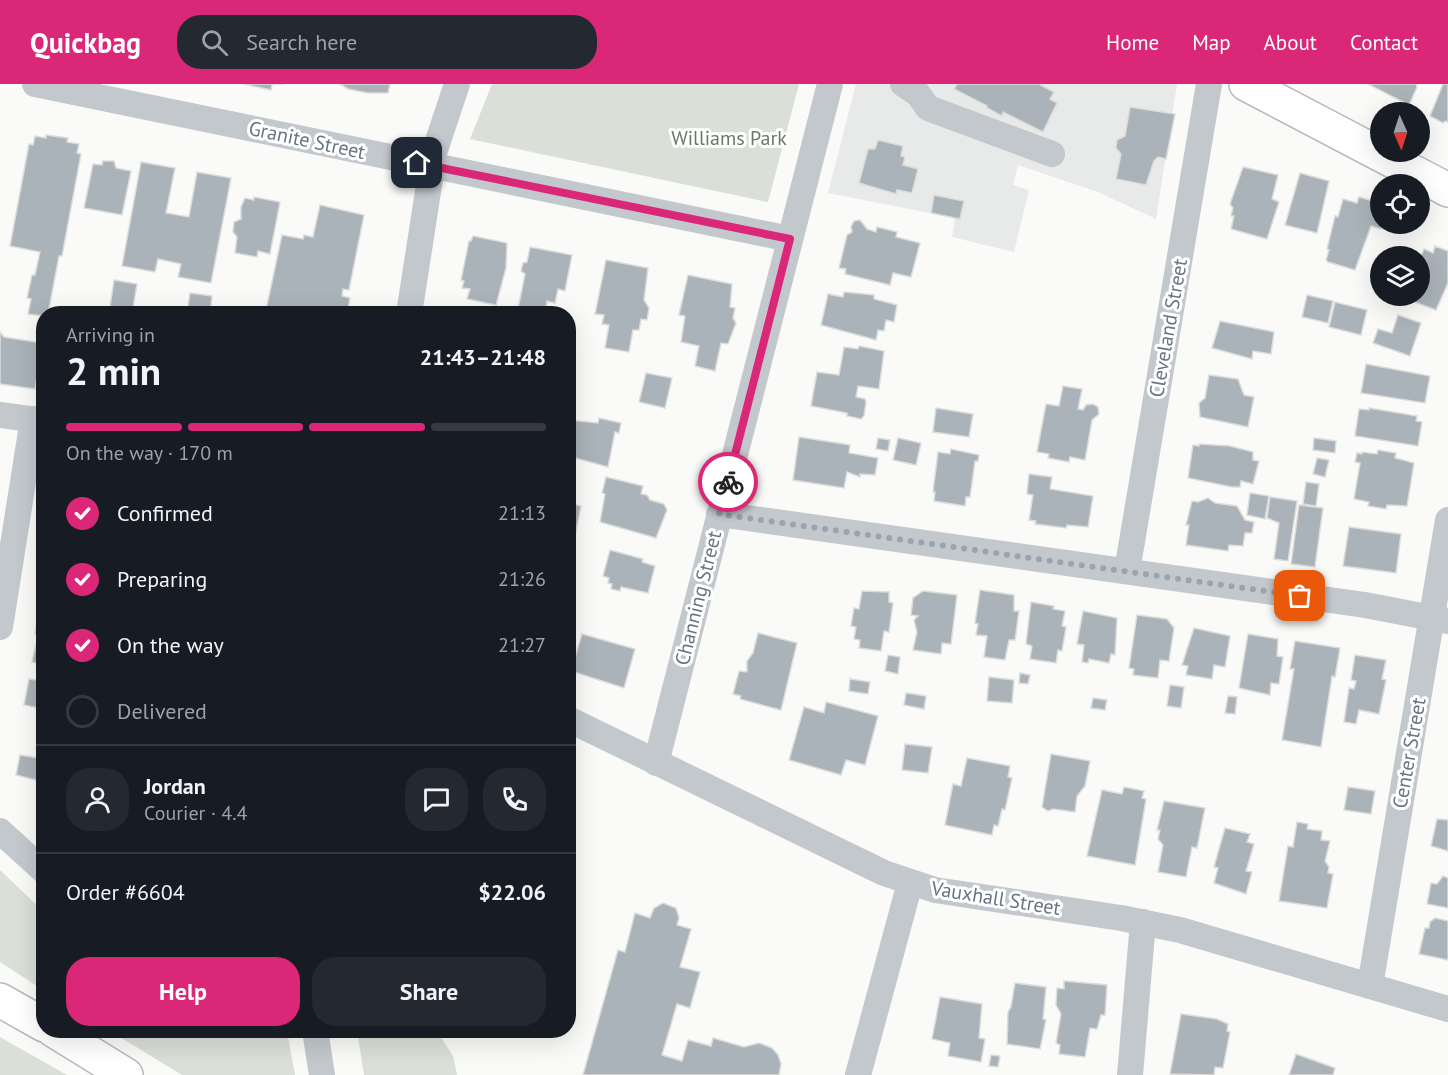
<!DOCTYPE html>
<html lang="en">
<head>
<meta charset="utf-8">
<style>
	body { margin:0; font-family:"PT Sans",sans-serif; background:#242831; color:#f1f3f6; height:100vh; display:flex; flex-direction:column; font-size:22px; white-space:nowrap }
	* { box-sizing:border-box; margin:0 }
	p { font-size:20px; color:#9ea1a6 }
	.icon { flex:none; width:33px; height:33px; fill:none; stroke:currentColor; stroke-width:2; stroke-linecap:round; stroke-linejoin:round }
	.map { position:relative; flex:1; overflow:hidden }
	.side { position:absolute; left:36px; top:222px; width:540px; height:732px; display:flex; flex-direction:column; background:#171b24; border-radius:24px; box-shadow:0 6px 24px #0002 }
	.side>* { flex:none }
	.needle { width:39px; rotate:177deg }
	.buttons { position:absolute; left:1370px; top:18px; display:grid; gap:12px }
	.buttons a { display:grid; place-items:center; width:60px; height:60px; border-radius:50%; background:#171b24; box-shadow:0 6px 24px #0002; font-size:30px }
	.pin { position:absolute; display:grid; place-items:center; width:51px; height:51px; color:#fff; margin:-26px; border-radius:12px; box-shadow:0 3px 9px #0006 }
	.courier { position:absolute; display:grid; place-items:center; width:60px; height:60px; margin:-30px; border:4px solid #db2777; border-radius:50%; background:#fff; color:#222; box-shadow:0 2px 8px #0007 }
	.headline em { font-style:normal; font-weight:700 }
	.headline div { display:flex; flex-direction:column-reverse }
	.headline { display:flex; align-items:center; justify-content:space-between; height:102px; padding:0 30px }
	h1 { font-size:39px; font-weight:700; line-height:45px }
	.bar { display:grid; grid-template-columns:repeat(4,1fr); gap:9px 6px; align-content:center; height:72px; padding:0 30px }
	.bar i { height:8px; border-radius:4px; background:#363941 }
	.bar .current { background:#db2777 }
	.bar p { grid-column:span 4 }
	.line { display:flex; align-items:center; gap:15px; padding:0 30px; border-top:2px solid #363941 }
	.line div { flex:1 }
	.round { display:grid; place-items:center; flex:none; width:63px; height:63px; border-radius:24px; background:#242831 }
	ol { padding:0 30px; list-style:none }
	li { display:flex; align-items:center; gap:18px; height:66px }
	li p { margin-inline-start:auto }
	li .icon { padding:6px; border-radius:50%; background:#db2777; color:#fff; stroke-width:4 }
	li:last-child { color:#9ea1a6 }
	li i { width:33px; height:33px; border:3px solid #363941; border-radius:50% }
	.button { display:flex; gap:12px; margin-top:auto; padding:12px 30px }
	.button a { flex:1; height:69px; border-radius:24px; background:#db2777; color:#fff; font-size:24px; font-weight:700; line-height:69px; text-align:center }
	.button a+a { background:#242831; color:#f1f3f6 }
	header { display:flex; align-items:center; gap:36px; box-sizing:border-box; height:84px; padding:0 30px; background:#db2777; color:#fff }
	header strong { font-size:28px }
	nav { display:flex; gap:33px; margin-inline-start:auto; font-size:21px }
	.search { width:420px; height:54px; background:#242831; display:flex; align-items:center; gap:15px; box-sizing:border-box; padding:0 21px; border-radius:24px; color:#9ea1a6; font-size:22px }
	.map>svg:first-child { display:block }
	.built { fill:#e8e9e9 }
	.green { fill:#dadfd7 }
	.building { fill:#aab3b9; stroke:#dcdcda; stroke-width:1.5 }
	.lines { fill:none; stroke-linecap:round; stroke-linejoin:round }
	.major-casing { stroke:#b5babe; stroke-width:36 }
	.minor { stroke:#c3c8cc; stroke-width:26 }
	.major { stroke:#fff; stroke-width:33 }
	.done { stroke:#99a4ac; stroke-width:6; stroke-dasharray:0 10.8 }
	.route { stroke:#db2777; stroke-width:8 }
	.labels { text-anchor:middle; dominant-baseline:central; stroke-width:6; stroke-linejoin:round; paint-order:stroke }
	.park-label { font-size:20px; fill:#687a64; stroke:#fff }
	.street-label { font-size:20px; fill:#657683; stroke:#fff }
</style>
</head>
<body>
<header>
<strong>Quickbag</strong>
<div class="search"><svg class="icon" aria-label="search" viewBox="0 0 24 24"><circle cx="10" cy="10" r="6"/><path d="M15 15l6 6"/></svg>Search here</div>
<nav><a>Home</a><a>Map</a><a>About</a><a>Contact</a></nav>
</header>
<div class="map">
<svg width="1448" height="991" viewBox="0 0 1448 991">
	<rect width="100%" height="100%" fill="#fafaf8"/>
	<polygon class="built" points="856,0 1177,0 1156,135 1098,108 1018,81 1013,101 1029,106 1014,168 952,153 955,134 828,109"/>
	<g class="green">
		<polygon points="492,0 799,0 768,118 470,55"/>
		<polygon points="0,786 43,827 43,906 0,878"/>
		<polygon points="110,947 287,947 295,991 182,991"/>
		<polygon points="357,947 437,947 453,972 457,991 364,991"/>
		<polygon points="0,953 67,991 0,991"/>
	</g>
	<g class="building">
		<polygon points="244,0 283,0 272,0 271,6"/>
		<polygon points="340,0 390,0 388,9 368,9 348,5"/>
		<polygon points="957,0 1039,0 1054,8 1050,15 1057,19 1043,48 1003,28 1002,32 987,24 987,22 954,5"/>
		<polygon points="1368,0 1416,0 1417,3 1409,21"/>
		<polygon points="1443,0 1448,0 1448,38 1445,37 1443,39 1430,32"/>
		<polygon points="1130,23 1175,30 1166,75 1158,73 1154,77 1146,101 1116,95 1121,70 1116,64 1117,56 1125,52"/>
		<polygon points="46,51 68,54 67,58 79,60 77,69 81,70 62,172 59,172 48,230 44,230 44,232 28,230 31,215 27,214 32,191 35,191 40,168 10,162 29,60 33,61 35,52 46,54"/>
		<polygon points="878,56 903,62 901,72 905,73 903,81 918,85 912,109 897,106 896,110 859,99 868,65 875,65"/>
		<polygon points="103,77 114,77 116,84 131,87 122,131 84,124 93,80 102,81"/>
		<polygon points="141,78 175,84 166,129 189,133 197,88 231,94 211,199 178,193 181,180 158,175 155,188 122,182"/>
		<polygon points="1243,83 1278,91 1272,115 1279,118 1267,155 1231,145 1234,132 1231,132 1233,124 1230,120"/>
		<polygon points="1300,89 1329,97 1317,149 1285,141"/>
		<polygon points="934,111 964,117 960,135 931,129"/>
		<polygon points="254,113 280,118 270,170 258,167 257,173 235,169 237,153 233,148 234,138 241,135 241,123 245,114 254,116"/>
		<polygon points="1359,113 1380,119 1380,140 1383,140 1381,145 1371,142 1355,186 1328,178 1326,176 1329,166 1327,165 1335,132 1338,133 1343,115 1357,119"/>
		<polygon points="320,121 364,131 349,206 343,205 342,212 350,214 347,230 282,230 266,226 282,151 303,155 304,151 313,153"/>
		<polygon points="860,136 867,145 876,148 877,143 897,148 896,153 920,159 911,193 893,189 890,201 845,190 846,185 839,184 847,151 852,148 851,143 854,137"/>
		<polygon points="473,152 507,159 506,184 496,221 467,215 470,205 462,204 464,197 461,196 469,157 471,157"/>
		<polygon points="1435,162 1448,167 1448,199 1436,226 1404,214 1419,212 1419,177 1424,165 1433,169"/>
		<polygon points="530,163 572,171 565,207 558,205 555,219 547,217 546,224 541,223 540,230 517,230 525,190 521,187 523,179 527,178"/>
		<polygon points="606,176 648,184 644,216 649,224 647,236 641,235 639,246 633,246 629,268 605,264 609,241 602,240 604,231 595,230"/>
		<polygon points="688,191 732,200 730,223 735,224 733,234 736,239 728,260 721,259 715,287 695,282 699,262 681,258 685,232 679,231"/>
		<polygon points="114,196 137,200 132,230 109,230"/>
		<polygon points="844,208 874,211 874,215 897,221 894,238 886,236 884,247 878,246 876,256 821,241 828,210 843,213"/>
		<polygon points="190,209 212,212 210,230 187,230"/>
		<polygon points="1307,211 1333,217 1328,239 1302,233"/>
		<polygon points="1335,218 1367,226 1361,251 1329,243"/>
		<polygon points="1398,231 1421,239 1410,272 1373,259 1378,245 1392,249"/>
		<polygon points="1220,237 1274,248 1271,270 1253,267 1252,275 1212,264"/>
		<polygon points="0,248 4,253 42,259 35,305 0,300"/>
		<polygon points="859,262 884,267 879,305 858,302 856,313 865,315 866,318 864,332 861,335 847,332 847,329 811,322 817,288 839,291 844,263 858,265"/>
		<polygon points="1366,280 1430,292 1425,319 1361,309"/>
		<polygon points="646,289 672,294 665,324 639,318"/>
		<polygon points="1209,291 1238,295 1244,311 1254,313 1248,343 1200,333 1199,319 1205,314"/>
		<polygon points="1063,302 1082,305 1078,325 1083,326 1086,321 1093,320 1098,323 1099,330 1092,336 1085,376 1070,373 1069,378 1048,374 1049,370 1037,368 1046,320 1059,322"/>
		<polygon points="936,324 973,330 969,353 933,348"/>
		<polygon points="1369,324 1417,332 1416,337 1422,338 1418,362 1355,352 1359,325 1369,326"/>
		<polygon points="599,334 621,339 619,349 615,348 608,383 568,372 568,336 598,339"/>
		<polygon points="799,353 850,361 849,369 878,374 875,391 860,390 860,393 847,388 844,404 793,396"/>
		<polygon points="878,354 890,356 888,367 876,365"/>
		<polygon points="898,354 921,359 916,381 893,376"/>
		<polygon points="1314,354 1336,357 1335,369 1313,366"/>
		<polygon points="1199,360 1230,362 1253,368 1253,376 1259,377 1253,400 1241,397 1240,403 1232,403 1188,394 1193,361 1199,362"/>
		<polygon points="951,365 979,371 978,377 975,377 970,413 966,413 965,422 934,417 935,408 933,408 938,368 950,370"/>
		<polygon points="1378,366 1396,369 1395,374 1414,379 1407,422 1387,421 1386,425 1368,422 1369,418 1354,415 1360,379 1355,378 1357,369 1362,370 1362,368 1377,370"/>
		<polygon points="1317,374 1329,376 1325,393 1313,390"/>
		<polygon points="1029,390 1052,393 1050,405 1093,412 1088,443 1067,441 1066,444 1035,440 1036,437 1029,436 1033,411 1027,410"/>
		<polygon points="606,393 643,402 641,410 647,411 650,416 664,420 667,426 656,454 600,438 605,410 602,409"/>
		<polygon points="1306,398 1319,400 1316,422 1303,420"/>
		<polygon points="1250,409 1269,412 1265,435 1247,431"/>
		<polygon points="1270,413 1297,417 1288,477 1274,475 1279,439 1267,434"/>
		<polygon points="1208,414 1215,419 1237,422 1245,436 1254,438 1252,449 1245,449 1243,462 1229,461 1228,467 1186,461 1189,441 1186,441 1192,417 1198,418"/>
		<polygon points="568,419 581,422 575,452 568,450"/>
		<polygon points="1299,421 1323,424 1315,483 1291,480"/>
		<polygon points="1349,443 1401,450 1396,489 1343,482"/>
		<polygon points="610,466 643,475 642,478 655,482 648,509 621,503 620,507 611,505 612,500 608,499 609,494 603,492"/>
		<polygon points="980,506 1014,511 1014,527 1019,527 1015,556 1009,556 1005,576 984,573 987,552 976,551 978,540 975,539"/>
		<polygon points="862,507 889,508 889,518 893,519 889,548 884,547 881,567 859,564 860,556 854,555 856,543 851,542 854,524 859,525"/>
		<polygon points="923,507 957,511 951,560 942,559 941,570 913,566 917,548 914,536 918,532 911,531 913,514"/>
		<polygon points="1031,518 1054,522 1053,525 1065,527 1062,542 1066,543 1062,567 1058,566 1056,579 1030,575 1032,562 1026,560"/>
		<polygon points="39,524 44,525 44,552 35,550"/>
		<polygon points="1083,527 1117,534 1115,571 1111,570 1109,579 1089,575 1088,579 1082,578 1084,561 1077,560"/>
		<polygon points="1137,531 1167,535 1174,544 1169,577 1160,576 1158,594 1133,591 1134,585 1129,584"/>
		<polygon points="1194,544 1230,552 1225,583 1214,581 1212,595 1186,591 1188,582 1182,581"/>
		<polygon points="758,549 797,559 781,626 740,615 741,612 733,610 739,587 747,588 747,577 753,569"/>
		<polygon points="582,550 635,565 624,604 571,587"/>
		<polygon points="1248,550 1278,555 1277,572 1283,573 1279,600 1271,599 1270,611 1239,604"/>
		<polygon points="1295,557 1340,564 1335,593 1332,592 1321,663 1282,656 1294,585 1290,585"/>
		<polygon points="36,560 44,562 44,581 32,578"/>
		<polygon points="888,571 900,573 898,590 885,587"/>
		<polygon points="1355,571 1386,576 1382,595 1386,596 1379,630 1359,626 1356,640 1344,638 1349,604 1354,605 1356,597 1351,596"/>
		<polygon points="1020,589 1030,591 1028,600 1019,599"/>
		<polygon points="989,593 1014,596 1012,619 987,617"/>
		<polygon points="29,595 44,597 44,625 24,621"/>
		<polygon points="850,595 870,598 868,610 849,607"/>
		<polygon points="1170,601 1184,603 1181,624 1167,622"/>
		<polygon points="906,609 926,612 924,625 904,621"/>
		<polygon points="1228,612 1237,613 1235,630 1225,629"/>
		<polygon points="1093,614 1107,616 1105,626 1091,624"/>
		<polygon points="826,618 878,632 865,681 846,676 841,691 789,676 804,623 824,629"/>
		<polygon points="905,660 932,663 928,689 902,686"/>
		<polygon points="1051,670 1090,677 1085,702 1077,712 1075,728 1053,725 1048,727 1042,723"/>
		<polygon points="20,671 44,675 44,698 16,691"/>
		<polygon points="967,674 1010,682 1008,693 1012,694 1005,726 1002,725 998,742 994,741 992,751 945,741 953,700 961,702"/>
		<polygon points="1124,703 1144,707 1142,714 1146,715 1135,781 1087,772 1102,706 1122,710"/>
		<polygon points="1348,703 1375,707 1371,730 1344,726"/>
		<polygon points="1164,717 1205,724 1197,764 1192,763 1186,793 1158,788 1163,761 1158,755 1160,746 1157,746"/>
		<polygon points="1437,735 1448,736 1448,767 1431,762"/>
		<polygon points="1297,738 1308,740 1307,745 1322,747 1321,756 1330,757 1325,777 1329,783 1328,789 1333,790 1327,824 1279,817 1288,762 1293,763"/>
		<polygon points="1225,744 1250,750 1247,758 1254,760 1246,787 1252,788 1246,810 1214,799 1218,784 1214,783"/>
		<polygon points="1443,792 1448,794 1448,824 1427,820 1431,799 1437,800"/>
		<polygon points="663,819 676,824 679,834 677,841 691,845 680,883 700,888 690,924 677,920 662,971 682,977 688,956 711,962 713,954 744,963 759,959 772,964 778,971 781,980 779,991 583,991 618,866 625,868 635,829 650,834 654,824"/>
		<polygon points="1435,834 1448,837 1448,876 1419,870 1425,844 1429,844 1430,838"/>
		<polygon points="1064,897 1107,901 1105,931 1101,931 1097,945 1090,944 1085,973 1059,970 1060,961 1056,959 1061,930 1056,921 1057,904 1064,905"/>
		<polygon points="1015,899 1046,903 1043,935 1046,936 1040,965 1007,960 1008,928 1011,923"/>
		<polygon points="940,913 982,920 979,954 985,955 981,978 948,972 950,959 932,955"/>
		<polygon points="1181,930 1217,935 1228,940 1227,947 1230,948 1223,984 1215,983 1214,991 1170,990"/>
		<polygon points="1296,970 1335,984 1333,991 1289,991"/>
		<polygon points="991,971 1000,972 998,983 989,982"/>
	</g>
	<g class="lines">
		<defs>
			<g id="major">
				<polyline points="1246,0 1448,106"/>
				<polyline points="0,916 44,941"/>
				<polyline points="53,946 126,991"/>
			</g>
		</defs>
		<use href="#major" class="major-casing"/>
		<g class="minor">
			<polyline points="35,0 790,155"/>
			<polyline points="903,0 918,10 928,24 1052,70"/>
			<polyline points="409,230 434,69 457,0"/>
			<polyline points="0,331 44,337"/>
			<polyline points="719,430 1365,521 1448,537"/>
			<polyline points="1127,487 1209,0"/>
			<polyline points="0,543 33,335"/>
			<polyline points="568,635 884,789 935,806 1121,834 1180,846 1448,925"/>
			<polyline points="656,679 830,0"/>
			<polyline points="0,747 44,787"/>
			<polyline points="1370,902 1448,436"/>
			<polyline points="315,946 322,991"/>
			<polyline points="858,991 910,799"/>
			<polyline points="1130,991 1143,838"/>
		</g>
		<use href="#major" class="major"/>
	</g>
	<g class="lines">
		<polyline class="done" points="728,398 719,430 1300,512"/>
		<polyline class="route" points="417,79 790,155 728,398"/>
	</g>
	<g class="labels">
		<g class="park-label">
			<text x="729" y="54">Williams Park</text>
		</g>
		<g class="street-label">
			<text transform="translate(307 56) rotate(12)">Granite Street</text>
			<text transform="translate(1168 244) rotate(-80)">Cleveland Street</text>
			<text transform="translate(698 514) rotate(-76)">Channing Street</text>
			<text transform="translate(1409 669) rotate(-80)">Center Street</text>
			<text transform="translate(996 814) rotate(9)">Vauxhall Street</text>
		</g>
	</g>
</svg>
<div class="buttons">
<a><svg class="needle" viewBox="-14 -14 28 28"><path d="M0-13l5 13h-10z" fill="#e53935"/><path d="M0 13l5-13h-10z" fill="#9ea1a6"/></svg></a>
<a><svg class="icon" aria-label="locate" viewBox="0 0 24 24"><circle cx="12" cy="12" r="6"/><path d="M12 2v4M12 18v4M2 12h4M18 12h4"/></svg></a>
<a><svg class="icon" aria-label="layers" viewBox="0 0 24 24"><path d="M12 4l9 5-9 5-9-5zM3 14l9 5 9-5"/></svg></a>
</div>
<div class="pin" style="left:1300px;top:512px;background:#ea580c"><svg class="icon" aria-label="bag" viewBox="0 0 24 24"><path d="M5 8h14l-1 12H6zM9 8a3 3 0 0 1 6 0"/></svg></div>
<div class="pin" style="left:417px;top:79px;background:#1f2937"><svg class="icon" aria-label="home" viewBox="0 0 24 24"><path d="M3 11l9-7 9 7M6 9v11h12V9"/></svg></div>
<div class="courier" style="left:728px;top:398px"><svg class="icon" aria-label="bike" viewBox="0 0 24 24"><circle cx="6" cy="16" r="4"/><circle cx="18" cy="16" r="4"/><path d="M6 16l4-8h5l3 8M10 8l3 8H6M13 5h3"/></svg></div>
<section class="side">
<div class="headline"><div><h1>2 min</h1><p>Arriving in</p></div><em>21:43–21:48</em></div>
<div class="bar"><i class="current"></i><i class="current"></i><i class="current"></i><i></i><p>On the way · 170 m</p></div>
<ol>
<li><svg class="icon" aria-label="check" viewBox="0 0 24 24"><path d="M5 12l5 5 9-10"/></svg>Confirmed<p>21:13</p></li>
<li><svg class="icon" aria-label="check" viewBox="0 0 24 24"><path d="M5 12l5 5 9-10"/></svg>Preparing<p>21:26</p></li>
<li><svg class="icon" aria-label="check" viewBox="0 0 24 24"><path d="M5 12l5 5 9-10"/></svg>On the way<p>21:27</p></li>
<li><i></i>Delivered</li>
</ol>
<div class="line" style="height:108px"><a class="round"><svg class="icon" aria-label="person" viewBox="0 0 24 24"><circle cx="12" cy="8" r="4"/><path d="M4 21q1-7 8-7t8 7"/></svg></a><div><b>Jordan</b><p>Courier · 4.4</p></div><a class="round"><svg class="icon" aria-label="chat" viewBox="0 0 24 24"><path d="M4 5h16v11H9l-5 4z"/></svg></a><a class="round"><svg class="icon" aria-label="phone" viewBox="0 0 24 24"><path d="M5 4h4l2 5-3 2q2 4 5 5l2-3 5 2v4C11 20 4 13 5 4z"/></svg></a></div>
<div class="line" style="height:78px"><div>Order #6604</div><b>$22.06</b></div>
<div class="button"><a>Help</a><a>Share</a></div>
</section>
</div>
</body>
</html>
